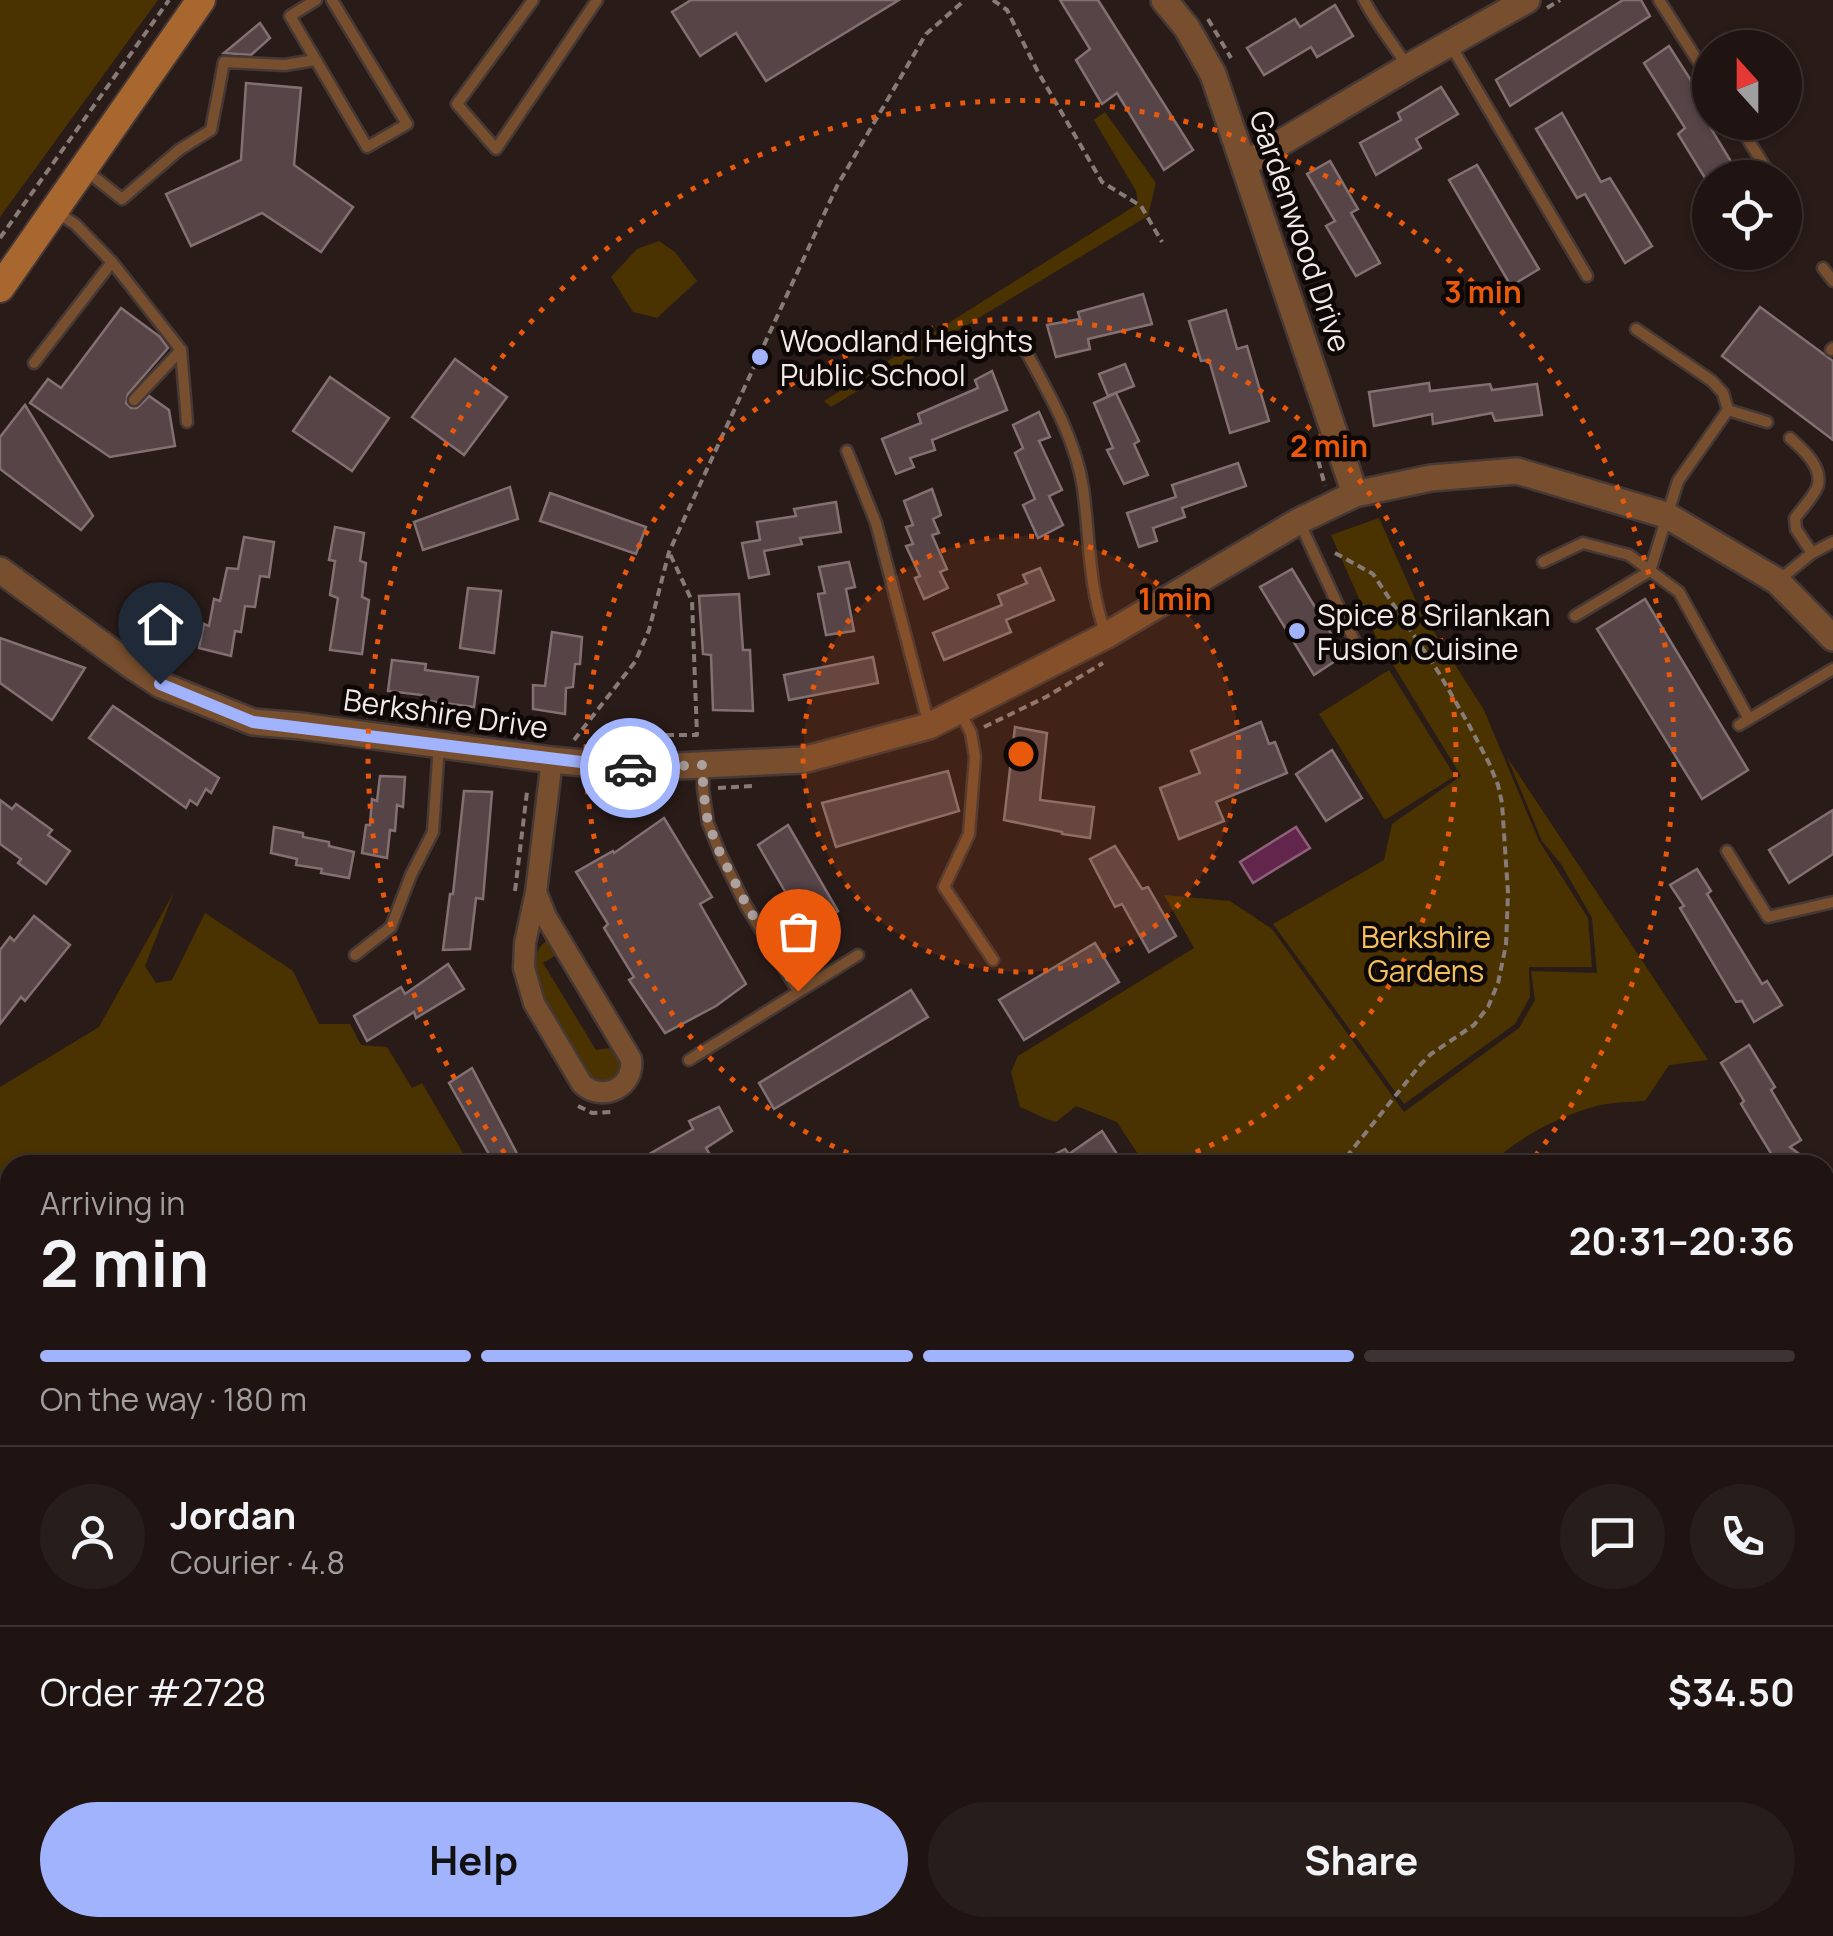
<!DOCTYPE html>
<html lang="en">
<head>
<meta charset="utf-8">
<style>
	body { margin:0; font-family:Manrope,sans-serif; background:#271d1b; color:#f1f3f6; height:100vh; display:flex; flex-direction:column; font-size:38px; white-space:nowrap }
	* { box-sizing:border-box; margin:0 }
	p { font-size:32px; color:#a19e9f }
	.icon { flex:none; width:55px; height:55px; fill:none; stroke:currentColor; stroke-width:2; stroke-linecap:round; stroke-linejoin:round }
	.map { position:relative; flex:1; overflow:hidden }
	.sheet { position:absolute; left:0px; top:1155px; width:1835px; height:782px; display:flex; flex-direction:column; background:#1f1412; border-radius:30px 30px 0 0; box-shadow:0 2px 8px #0004,0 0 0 2px #3c3332 }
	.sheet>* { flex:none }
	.needle { width:65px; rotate:339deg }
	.fabs { position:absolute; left:1692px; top:30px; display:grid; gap:20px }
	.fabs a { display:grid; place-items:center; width:110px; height:110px; border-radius:50%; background:#1f1412; box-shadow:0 2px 8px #0004,0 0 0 2px #3c3332; font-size:50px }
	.pin { position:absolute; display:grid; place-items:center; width:85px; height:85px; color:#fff; margin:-102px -42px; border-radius:50% 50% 50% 0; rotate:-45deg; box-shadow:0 0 10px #0007 }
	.pin .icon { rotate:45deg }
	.courier { position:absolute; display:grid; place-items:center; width:100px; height:100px; margin:-50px; border:8px solid #a1b3fd; border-radius:50%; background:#fff; color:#222; box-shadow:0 2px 12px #0007 }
	.summary em { font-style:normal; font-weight:700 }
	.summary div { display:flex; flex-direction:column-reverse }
	.summary { display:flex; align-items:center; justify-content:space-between; height:170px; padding:0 40px }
	h1 { font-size:65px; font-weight:700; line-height:75px }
	.bar { display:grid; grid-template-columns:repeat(4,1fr); gap:15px 10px; align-content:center; height:120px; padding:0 40px }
	.bar i { height:12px; border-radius:8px; background:#3c3332 }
	.bar .active { background:#a1b3fd }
	.bar p { grid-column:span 4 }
	.line { display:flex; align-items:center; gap:25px; padding:0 40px; border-top:2px solid #3c3332 }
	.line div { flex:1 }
	.round { display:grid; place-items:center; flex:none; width:105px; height:105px; border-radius:52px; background:#271d1b }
	.cta { display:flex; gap:20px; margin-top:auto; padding:20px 40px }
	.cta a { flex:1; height:115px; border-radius:60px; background:#a1b3fd; color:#111; font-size:40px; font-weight:700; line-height:115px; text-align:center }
	.cta a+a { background:#271d1b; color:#f1f3f6 }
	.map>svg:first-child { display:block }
	.green { fill:#4a3300 }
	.water { fill:#62254b; stroke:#8e607a; stroke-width:2.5 }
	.building { fill:#564447; stroke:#827072; stroke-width:2.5 }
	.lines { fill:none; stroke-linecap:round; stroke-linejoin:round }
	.service-casing { stroke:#453835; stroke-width:15 }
	.minor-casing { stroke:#453835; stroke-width:25 }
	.tertiary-casing { stroke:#453835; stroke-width:30 }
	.secondary-casing { stroke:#453835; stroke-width:32 }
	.path { stroke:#877b78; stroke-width:4; stroke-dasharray:8 5; stroke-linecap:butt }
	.service { stroke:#774e2e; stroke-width:10 }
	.minor { stroke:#774e2e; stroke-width:20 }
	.tertiary { stroke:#774e2e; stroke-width:25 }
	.secondary { stroke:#a96730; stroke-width:28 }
	.done { stroke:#aca19e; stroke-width:10; stroke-dasharray:0 18 }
	.route { stroke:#a1b3fd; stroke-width:12 }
	.ring { fill:none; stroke:#e8590c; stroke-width:5; stroke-dasharray:5 10 }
	.poi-dot { fill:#a1b3fd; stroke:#0d0706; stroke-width:4 }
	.labels { text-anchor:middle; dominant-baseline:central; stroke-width:9; stroke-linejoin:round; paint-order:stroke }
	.street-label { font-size:30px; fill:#f3e9e6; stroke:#0d0706 }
	.poi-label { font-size:30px; fill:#f3e9e6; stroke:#0d0706; text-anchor:start }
	.park-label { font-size:30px; fill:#f5c15d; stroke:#0d0706 }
	.centre { fill:#e8590c; stroke:#0d0706; stroke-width:5 }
	.ring-label { font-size:30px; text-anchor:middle; font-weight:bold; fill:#e8590c; stroke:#0d0706; stroke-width:9; stroke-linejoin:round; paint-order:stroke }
</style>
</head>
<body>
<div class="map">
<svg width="1833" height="1936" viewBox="0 0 1833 1936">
	<rect width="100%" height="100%" fill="#291b18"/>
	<g class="green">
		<polygon points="0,0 158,0 0,217"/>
		<polygon points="1105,112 1156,183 1148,216 831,407 824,401 1138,204 1136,191 1094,120"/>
		<polygon points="659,241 675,252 697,281 657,318 633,312 611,277 637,249"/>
		<polygon points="1379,518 1420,610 1484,710 1539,841 1588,918 1592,967 1529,967 1530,997 1515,1024 1404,1104 1273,924 1384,860 1392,824 1461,776 1376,637 1331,535"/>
		<polygon points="1389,670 1455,776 1385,820 1319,714"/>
		<path d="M1507,757L1708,1060L1669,1065L1645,1101C1629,1102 1612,1102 1596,1106C1558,1117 1518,1137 1490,1165H1145L1117,1122L1076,1106L1056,1122C1042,1118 1033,1112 1020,1107L1011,1072L1018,1056L1194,948L1164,895L1230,901L1272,929L1404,1112L1519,1028L1535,1000L1531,971L1597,973L1592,918L1561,864L1542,841Z"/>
		<polygon points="174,892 145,966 156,983 172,980 205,913 293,971 319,1024 350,1024 361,1045 387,1047 412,1088 422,1083 470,1165 10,1165 10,1222 0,1206 0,1087 99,1027"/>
		<path d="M548,940L558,954L543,963L596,1050L609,1048L619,1056L620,1072C611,1085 600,1084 587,1077C571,1048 507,965 548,940Z"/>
	</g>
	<polygon class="water" points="1296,827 1310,848 1253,883 1240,862"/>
	<g class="building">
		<polygon points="691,0 899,0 766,81 736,33 700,56 672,12"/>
		<polygon points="1060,0 1098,0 1193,150 1164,170 1117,93 1102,104 1076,60 1090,49"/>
		<polygon points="1623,0 1641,0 1650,16 1510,106 1496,80"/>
		<polygon points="1335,5 1353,36 1317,57 1311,47 1264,75 1247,48 1295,19 1300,27"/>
		<polygon points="260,23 270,38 251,55 224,53"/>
		<polygon points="1669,46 1710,110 1710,127 1741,178 1705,178 1678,134 1685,128 1644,63"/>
		<polygon points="246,83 301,88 294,165 353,207 321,252 262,213 191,246 166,194 241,160"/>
		<polygon points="1441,87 1458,114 1416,139 1421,148 1376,175 1360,143 1401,120 1398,113"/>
		<polygon points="1562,113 1601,182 1610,178 1652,246 1625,263 1585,194 1577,198 1536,129"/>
		<polygon points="1330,161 1358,209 1351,213 1380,263 1356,276 1326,226 1335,221 1307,174"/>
		<polygon points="1477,165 1539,269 1511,286 1449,180"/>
		<polygon points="1143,294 1152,324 1088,339 1090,349 1056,357 1047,325 1080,319 1078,312"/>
		<polygon points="1760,307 1833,361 1833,440 1722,356"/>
		<polygon points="121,308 160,337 168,348 128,394 126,403 131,408 137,408 149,396 169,410 175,446 110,457 30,403 48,379 61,388"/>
		<polygon points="1226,310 1237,349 1247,346 1269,421 1230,433 1209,360 1201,361 1189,321"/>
		<polygon points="455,359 507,397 464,455 412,417"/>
		<polygon points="1125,364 1134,386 1108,396 1099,374"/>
		<polygon points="992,371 1007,410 932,440 935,450 910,458 914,467 896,474 882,439 921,423 918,414 978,388 975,380"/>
		<polygon points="330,377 389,418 352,471 293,431"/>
		<polygon points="1429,383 1430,391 1490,384 1492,390 1537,384 1542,415 1495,421 1492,413 1433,424 1432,414 1374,426 1369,392"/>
		<polygon points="1116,393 1139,441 1134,444 1148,475 1124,484 1107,450 1113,448 1094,403"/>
		<polygon points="25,405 93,516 81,530 0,469 0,437"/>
		<polygon points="1039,412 1050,437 1039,441 1062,490 1049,496 1063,525 1038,538 1023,505 1035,499 1015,453 1023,448 1013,425"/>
		<polygon points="1238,463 1246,486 1182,508 1185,517 1153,528 1157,541 1139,547 1127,513 1176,497 1172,485"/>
		<polygon points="510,487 518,519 423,550 414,522"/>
		<polygon points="932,489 941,515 933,519 939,533 932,535 947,569 940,572 948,588 924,599 915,578 920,576 906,546 913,544 906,527 913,525 904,501"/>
		<polygon points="550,493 646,527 636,554 540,521"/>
		<polygon points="836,502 841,532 800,538 802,544 764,551 769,574 749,578 742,543 760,540 757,522 796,516 794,509"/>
		<polygon points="335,527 364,533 360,561 366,563 362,597 369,600 362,654 330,650 338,598 330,595 335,561 329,560"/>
		<polygon points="244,537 274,542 269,577 260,576 255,607 245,606 241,632 235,631 231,656 199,648 204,624 209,626 214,599 220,601 227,568 238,569"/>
		<polygon points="849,562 855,587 846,589 854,631 826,635 818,594 825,593 819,567"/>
		<polygon points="1040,568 1054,600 1006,620 1011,632 944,660 933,633 1002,605 998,595 1027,583 1023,575"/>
		<polygon points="1292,569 1344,655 1314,675 1260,587"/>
		<polygon points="468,588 501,591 494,653 460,648"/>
		<polygon points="739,594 743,650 750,650 753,711 713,710 711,655 703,654 699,596"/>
		<polygon points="1645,599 1748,770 1702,799 1597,629"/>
		<polygon points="552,632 582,637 580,664 575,664 573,687 566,688 565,714 533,709 533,685 545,686"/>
		<polygon points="0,638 85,668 52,720 0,683"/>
		<polygon points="873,657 878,683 789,700 784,675"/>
		<polygon points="392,660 426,664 425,670 478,677 474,707 421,700 422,695 388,691"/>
		<polygon points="113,706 219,778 211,793 206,789 197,805 190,800 186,808 89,738"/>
		<polygon points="1261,722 1269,744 1275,742 1287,773 1216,802 1224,821 1179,839 1160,788 1200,773 1191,751"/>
		<polygon points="1015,727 1047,733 1040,800 1094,807 1090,838 1062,834 1062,832 1004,820"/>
		<polygon points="1332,750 1362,798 1326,821 1296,774"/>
		<polygon points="948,771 959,811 836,847 822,803"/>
		<polygon points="380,776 405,777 403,807 397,805 395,831 390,830 387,858 362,853 366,825 370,825 372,799 377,801"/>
		<polygon points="464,791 492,792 483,899 476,898 470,949 443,950 450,894 453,894"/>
		<polygon points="0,800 12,809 16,804 52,830 48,835 70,851 46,884 18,863 21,859 0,844"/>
		<polygon points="1833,810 1833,854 1789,883 1769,850"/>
		<polygon points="664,818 712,897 700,904 746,984 716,1006 665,1033 629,980 634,977 604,928 608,924 576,872 613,851 614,853"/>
		<polygon points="788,825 838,911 808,931 758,845"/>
		<polygon points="274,827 303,833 303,837 329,842 329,846 354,852 349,878 321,873 322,869 296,865 297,859 271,853"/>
		<polygon points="1115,846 1142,889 1148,887 1176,936 1149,952 1122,904 1115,907 1090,859"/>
		<polygon points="1697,869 1711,891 1707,894 1762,984 1767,981 1782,1005 1754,1022 1742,1001 1736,1002 1680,908 1684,906 1670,885"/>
		<polygon points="34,916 70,945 25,1001 21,997 0,1024 0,950 10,937 14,941"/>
		<polygon points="1095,943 1119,982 1024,1040 999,1000"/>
		<polygon points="448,964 464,989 416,1018 414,1012 367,1041 354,1016 401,987 405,994"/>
		<polygon points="911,990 928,1017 774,1109 759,1083"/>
		<polygon points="1749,1045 1775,1087 1771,1090 1801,1140 1790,1147 1814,1165 1778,1165 1741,1104 1744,1101 1721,1063"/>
		<polygon points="472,1068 523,1165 495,1165 449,1083"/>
		<polygon points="719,1107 732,1131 706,1148 712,1158 700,1165 630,1165 693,1129 689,1121"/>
		<polygon points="1102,1131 1124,1165 1034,1165 1065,1149 1069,1154"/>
	</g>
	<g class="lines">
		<defs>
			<g id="service">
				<polyline points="316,0 290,16 367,147 407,124 332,0"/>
				<polyline points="533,0 457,104 496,149 597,0"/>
				<path d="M1364,0C1377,25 1393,43 1407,66"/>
				<polyline points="1659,0 1710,80"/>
				<polyline points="1450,44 1587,276"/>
				<polyline points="1737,122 1772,178"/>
				<polyline points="84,169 122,199 179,150 211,130 224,62 285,65 315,60"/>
				<polyline points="112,262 181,350 187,422"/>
				<polyline points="1823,268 1833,281"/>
				<polyline points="1636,329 1712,381 1723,393 1728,410"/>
				<path d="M1019,338C1044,386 1075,434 1083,488C1090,538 1088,587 1106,634"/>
				<polyline points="1831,350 1833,348"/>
				<polyline points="34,363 112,262 75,224 55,211"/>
				<polyline points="134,400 181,350"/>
				<path d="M1790,438C1802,449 1822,465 1818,485C1815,495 1802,509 1795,518L1796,529L1812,553"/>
				<polyline points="847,451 876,523 929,725"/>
				<polyline points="1299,521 1359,651"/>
				<polyline points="1543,562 1583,543 1629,555 1679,592 1749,719"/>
				<polyline points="1778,581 1812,553 1833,542"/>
				<polyline points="1575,616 1650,571 1678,481 1728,410 1767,422"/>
				<polyline points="960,712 971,733 975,757 969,834 944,887 993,960"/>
				<polyline points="1739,725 1833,669"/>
				<polyline points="703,766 703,789 708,823 720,853 745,904 798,991"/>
				<polyline points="1727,851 1768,917 1833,902"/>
				<polyline points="355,955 391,927 411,875 433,832 439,745"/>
				<polyline points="689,1060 858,955"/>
				<polyline points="0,1446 10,1440"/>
				<polyline points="1825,1638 1833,1634"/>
				<polyline points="0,1923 7,1936"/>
			</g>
			<g id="minor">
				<path d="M536,892L546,917L631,1059C635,1087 603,1103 582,1084L534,1003L524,968L525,943L536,892L552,760"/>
				<polyline points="0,1552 10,1569"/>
				<polyline points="227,1928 232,1936"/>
				<polyline points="673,1928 678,1936"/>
				<polyline points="1051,1928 1056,1936"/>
				<polyline points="1770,1928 1775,1936"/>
				<polyline points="1637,1936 1651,1928"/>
			</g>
			<g id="tertiary">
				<polyline points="1164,0 1187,28 1213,74 1355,494"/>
				<polyline points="1245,164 1408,67 1527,0"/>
				<polyline points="0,570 129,664 161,685 253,722 301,726 552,760 637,768 803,760 929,726 1107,635 1299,521 1355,494 1431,478 1517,471 1666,515 1777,581 1833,638"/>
				<polyline points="1825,1351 1833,1345"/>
				<polyline points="366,1936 380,1928"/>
			</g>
			<polyline id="secondary" points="0,288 201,0"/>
		</defs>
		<use href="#service" class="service-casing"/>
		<use href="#minor" class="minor-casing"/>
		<use href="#tertiary" class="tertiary-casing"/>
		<use href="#secondary" class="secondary-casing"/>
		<g class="path">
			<polyline points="993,0 1007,10 1038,72 1102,182 1141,206 1162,242"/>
			<polyline points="1547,8 1560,0"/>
			<polyline points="1208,19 1231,58"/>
			<polyline points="0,238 169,0"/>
			<polyline points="1315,448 1325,486"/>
			<polyline points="1335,553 1373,574 1439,673 1469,725 1489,763 1498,785 1502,803 1508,893 1506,945 1498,983 1488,1007 1474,1025 1431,1054 1421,1064 1343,1161 1342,1165"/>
			<polyline points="984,727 1046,697 1103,663"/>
			<polyline points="666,735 697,735 692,601 669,552"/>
			<polyline points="574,740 635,662 649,630 669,552 837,186 926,34 965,0"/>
			<polyline points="718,788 753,786"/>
			<polyline points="515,891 527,792"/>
			<polyline points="578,1106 592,1113 611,1112"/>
		</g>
		<use href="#service" class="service"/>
		<use href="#minor" class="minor"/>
		<use href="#tertiary" class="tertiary"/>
		<use href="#secondary" class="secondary"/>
	</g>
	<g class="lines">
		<polyline class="done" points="630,768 703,765 703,789 708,823 720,853 746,904 798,991"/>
		<polyline class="route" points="160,684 253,722 630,768"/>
	</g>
	<circle cx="1021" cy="754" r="218" fill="#e8590c" fill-opacity=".12"/>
	<g class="ring">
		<circle cx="1021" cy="754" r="218"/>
		<path d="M876 1164A435 435 0 1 1 1166 1164"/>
		<path d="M514 1165A653 653 0 1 1 1528 1165"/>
	</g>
	<g class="poi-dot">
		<circle cx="760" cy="357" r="10"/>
		<circle cx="1297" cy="631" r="10"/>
	</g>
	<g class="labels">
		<g class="street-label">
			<text transform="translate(1301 231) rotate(71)">Gardenwood Drive</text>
			<text transform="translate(446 713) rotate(8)">Berkshire Drive</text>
		</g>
		<g class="poi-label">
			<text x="780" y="340">Woodland Heights<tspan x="780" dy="34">Public School</tspan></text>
			<text x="1317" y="614">Spice 8 Srilankan<tspan x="1317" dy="34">Fusion Cuisine</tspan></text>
		</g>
		<g class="park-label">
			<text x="1426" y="936">Berkshire<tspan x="1426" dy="34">Gardens</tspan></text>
		</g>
	</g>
	<circle cx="1021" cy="754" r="15" class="centre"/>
	<g class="ring-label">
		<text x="1483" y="303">3 min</text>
		<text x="1329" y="457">2 min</text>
		<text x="1175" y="610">1 min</text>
	</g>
</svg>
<div class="fabs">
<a><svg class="needle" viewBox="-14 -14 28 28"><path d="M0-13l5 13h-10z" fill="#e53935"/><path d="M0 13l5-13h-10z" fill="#a19e9f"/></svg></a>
<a><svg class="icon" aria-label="locate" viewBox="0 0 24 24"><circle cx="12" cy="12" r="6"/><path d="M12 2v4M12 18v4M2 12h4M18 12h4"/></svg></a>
</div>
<div class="pin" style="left:798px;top:991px;background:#ea580c"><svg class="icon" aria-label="bag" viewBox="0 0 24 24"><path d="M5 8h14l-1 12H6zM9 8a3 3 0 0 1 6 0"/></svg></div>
<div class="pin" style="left:160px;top:684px;background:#1f2937"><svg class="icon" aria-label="home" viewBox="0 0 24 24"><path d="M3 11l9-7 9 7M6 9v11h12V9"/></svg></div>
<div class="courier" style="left:630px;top:768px"><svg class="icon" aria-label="car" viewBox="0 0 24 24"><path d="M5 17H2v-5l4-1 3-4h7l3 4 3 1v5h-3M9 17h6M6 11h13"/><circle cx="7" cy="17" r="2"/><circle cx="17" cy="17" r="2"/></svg></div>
<section class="sheet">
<div class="summary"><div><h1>2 min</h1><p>Arriving in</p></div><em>20:31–20:36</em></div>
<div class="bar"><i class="active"></i><i class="active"></i><i class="active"></i><i></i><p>On the way · 180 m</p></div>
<div class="line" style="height:180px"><a class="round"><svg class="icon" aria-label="person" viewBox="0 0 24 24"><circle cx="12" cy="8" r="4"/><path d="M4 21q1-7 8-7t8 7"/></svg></a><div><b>Jordan</b><p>Courier · 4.8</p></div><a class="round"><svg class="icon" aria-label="chat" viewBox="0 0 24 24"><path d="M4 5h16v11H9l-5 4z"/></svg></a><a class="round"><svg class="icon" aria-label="phone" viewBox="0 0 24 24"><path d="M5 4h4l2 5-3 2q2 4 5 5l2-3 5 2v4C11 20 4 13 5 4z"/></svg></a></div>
<div class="line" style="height:130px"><div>Order #2728</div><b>$34.50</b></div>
<div class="cta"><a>Help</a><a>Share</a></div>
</section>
</div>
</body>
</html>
